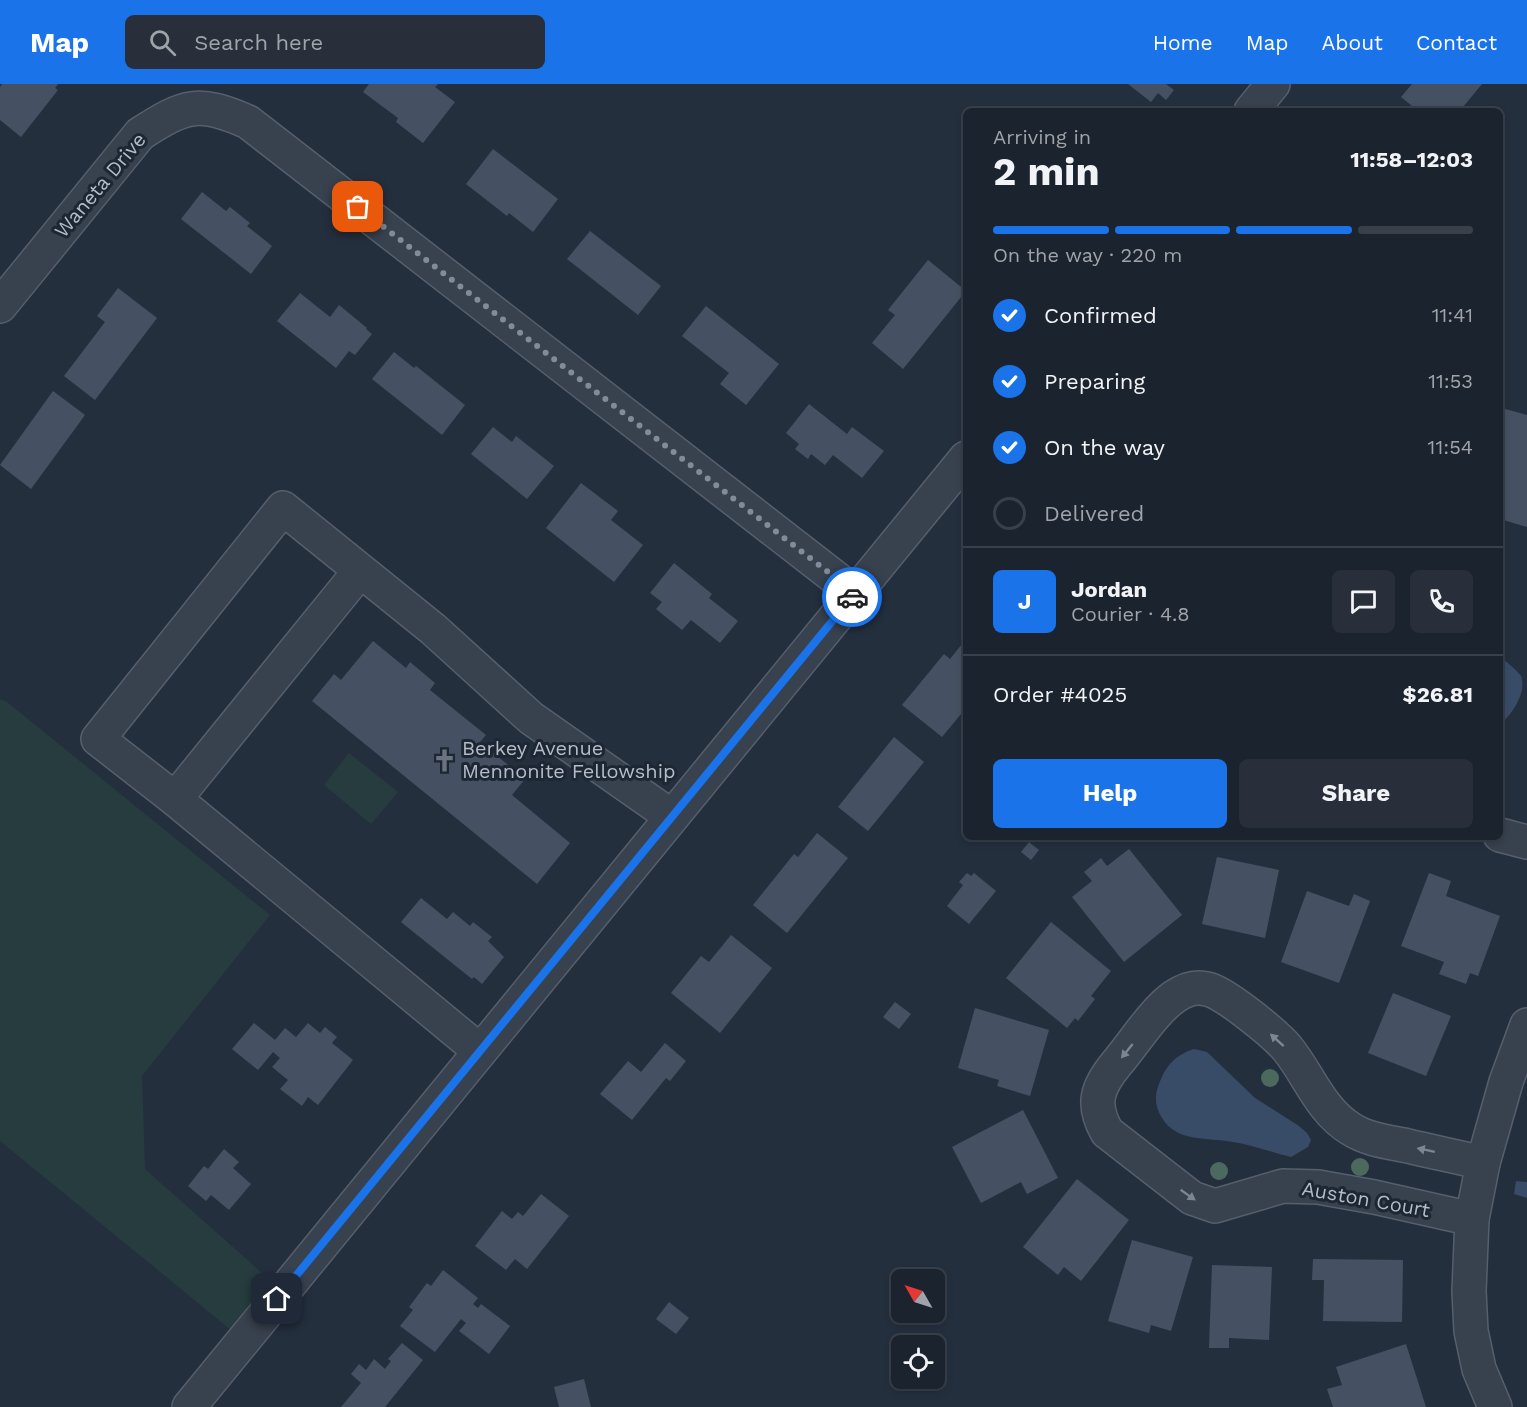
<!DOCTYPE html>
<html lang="en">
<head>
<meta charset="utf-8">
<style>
	body { margin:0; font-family:"Work Sans",sans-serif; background:#282f3a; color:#f1f3f6; height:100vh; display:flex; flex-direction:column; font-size:22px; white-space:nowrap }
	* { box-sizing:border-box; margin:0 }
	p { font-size:20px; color:#a0a4aa }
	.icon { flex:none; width:33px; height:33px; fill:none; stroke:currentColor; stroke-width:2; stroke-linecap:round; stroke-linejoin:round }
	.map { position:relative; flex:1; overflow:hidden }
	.panel { position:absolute; left:963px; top:24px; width:540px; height:732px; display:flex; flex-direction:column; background:#1b232e; border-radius:9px; box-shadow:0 3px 9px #0003,0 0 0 2px #39404a }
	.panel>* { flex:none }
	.needle { width:39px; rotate:309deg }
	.tools { position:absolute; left:891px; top:1185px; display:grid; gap:12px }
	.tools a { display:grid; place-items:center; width:54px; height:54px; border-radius:9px; background:#1b232e; box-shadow:0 3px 9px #0003,0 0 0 2px #39404a; font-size:30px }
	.pin { position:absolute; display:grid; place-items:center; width:51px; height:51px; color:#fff; margin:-26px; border-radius:12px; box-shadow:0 3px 9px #0006 }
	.courier { position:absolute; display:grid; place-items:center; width:60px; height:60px; margin:-30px; border:4px solid #1a73e8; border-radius:50%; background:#fff; color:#222; box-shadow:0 2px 8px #0007 }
	.overview em { font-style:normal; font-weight:700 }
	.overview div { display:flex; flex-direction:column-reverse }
	.overview { display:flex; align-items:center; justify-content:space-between; height:102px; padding:0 30px }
	h1 { font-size:39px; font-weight:700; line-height:45px }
	.bar { display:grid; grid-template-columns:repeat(4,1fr); gap:9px 6px; align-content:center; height:72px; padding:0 30px }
	.bar i { height:8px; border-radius:4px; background:#39404a }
	.bar .selected { background:#1a73e8 }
	.bar p { grid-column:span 4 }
	.line { display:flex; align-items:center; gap:15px; padding:0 30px; border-top:2px solid #39404a }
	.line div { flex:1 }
	.round { display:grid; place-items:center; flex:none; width:63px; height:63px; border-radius:9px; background:#282f3a }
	ol { padding:0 30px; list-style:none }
	li { display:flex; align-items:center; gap:18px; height:66px }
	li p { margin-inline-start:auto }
	li .icon { padding:6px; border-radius:50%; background:#1a73e8; color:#fff; stroke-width:4 }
	li:last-child { color:#a0a4aa }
	li i { width:33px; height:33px; border:3px solid #39404a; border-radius:50% }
	.primary-button { display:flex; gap:12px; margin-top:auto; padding:12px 30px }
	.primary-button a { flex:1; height:69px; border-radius:9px; background:#1a73e8; color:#fff; font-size:24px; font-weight:700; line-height:69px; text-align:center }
	.primary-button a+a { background:#282f3a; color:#f1f3f6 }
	header { display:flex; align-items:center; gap:36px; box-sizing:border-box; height:84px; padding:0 30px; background:#1a73e8; color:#fff }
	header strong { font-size:28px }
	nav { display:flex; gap:33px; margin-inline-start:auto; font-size:21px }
	.search { width:420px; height:54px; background:#282f3a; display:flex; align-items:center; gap:15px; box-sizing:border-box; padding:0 21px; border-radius:9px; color:#a0a4aa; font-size:22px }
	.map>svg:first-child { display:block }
	.green { fill:#263c3f }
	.water { fill:#394c67 }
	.building { fill:#455162 }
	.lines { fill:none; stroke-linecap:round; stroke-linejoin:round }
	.minor-casing { stroke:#565f6c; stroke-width:36 }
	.minor { stroke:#38414e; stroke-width:33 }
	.tree { fill:#4b6a5d }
	.oneway { fill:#7c8592 }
	.done { stroke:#828b98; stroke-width:6; stroke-dasharray:0 10.8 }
	.route { stroke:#1a73e8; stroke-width:8 }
	.labels { text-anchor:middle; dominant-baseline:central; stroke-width:6; stroke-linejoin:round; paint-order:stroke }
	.street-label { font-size:20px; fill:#b4bcc9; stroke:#1d2633 }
	.poi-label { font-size:20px; fill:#b4bcc9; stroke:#1d2633; text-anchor:start }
</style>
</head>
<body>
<header>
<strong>Map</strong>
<div class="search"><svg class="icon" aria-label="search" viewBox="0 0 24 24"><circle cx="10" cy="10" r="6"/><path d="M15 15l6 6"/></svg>Search here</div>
<nav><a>Home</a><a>Map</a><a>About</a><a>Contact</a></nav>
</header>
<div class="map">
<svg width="1527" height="1323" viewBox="0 0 1527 1323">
	<rect width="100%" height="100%" fill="#242f3e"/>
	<g class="green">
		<polygon points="0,615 7,618 270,831 142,992 145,1085 270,1196 231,1246 0,1057"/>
		<polygon points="349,669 398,708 371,740 324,701"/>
	</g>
	<g class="water">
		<path d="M1500,572C1506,578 1516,585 1521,592C1527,609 1512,630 1500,641Z"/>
		<path d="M1194,965L1207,968L1255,1014L1299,1042L1307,1049L1311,1056L1308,1063L1291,1073C1271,1068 1252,1061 1233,1058C1208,1053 1177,1059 1162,1034C1156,1025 1154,1014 1158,1003C1165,983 1173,972 1194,965Z"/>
		<polygon points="1516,1097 1527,1098 1527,1114 1514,1110"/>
	</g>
	<g class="building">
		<polygon points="2,0 58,0 55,4 58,6 21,53 0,36 0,3"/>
		<polygon points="369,0 438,0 435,3 455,18 423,59 396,38 398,34 363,8"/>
		<polygon points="1128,0 1166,0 1174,6 1166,16 1158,9 1151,18"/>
		<polygon points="1412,0 1482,0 1463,23 1468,27 1418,27 1401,13"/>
		<polygon points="493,65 558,115 533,148 509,129 507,132 466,100"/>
		<polygon points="202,108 226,127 230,123 250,139 247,142 272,162 251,190 181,135"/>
		<polygon points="590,147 661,202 638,231 567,175"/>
		<polygon points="928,176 966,207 903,285 872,259 895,231 888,226"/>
		<polygon points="118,204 157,234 95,316 64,292 105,238 97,232"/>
		<polygon points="300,209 330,233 339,221 367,244 366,245 372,250 355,271 349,267 336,284 277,237"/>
		<polygon points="706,222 779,280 746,321 720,300 729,289 682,252"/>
		<polygon points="394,268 414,284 416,282 465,321 442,351 372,295"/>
		<polygon points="53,307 85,331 31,405 0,381"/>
		<polygon points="809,320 847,350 852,343 884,367 862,394 833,371 825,381 811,370 808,375 795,365 799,360 786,349"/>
		<polygon points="1502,324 1527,331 1527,443 1500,435 1500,331"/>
		<polygon points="493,343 512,358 516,352 554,382 527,415 471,370"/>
		<polygon points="581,399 618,427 611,436 643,461 614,498 546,444"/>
		<polygon points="674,479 712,510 709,514 738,537 720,559 691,536 682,546 656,525 662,518 650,509"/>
		<polygon points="966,555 966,624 942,653 902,621 944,570 950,575"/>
		<polygon points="373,557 406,584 410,578 435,599 430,606 486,651 480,658 525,695 512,711 570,759 537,800 312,617 334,590 341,596"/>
		<polygon points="894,653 924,678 868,747 838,723"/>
		<polygon points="817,749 848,774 787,849 753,821 794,770 798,773"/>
		<polygon points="1029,758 1039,766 1031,776 1021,768"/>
		<polygon points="1129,765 1182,831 1124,878 1072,813 1092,797 1084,788 1101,774 1107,782"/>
		<polygon points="1217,773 1279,786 1265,854 1202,840"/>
		<polygon points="967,789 971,792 974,789 996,807 969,840 947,822 963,801 959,798"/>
		<polygon points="1429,789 1451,797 1446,812 1500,832 1478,892 1470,889 1466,900 1439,890 1444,878 1401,862"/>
		<polygon points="1307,807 1349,822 1354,810 1370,817 1339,899 1281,878"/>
		<polygon points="421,814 447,835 453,828 470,842 473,838 492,853 488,857 504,873 482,900 474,893 472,895 401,838"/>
		<polygon points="1051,838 1111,887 1091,912 1095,915 1078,937 1075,934 1067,944 1006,894"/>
		<polygon points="731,851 772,884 720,949 671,909 701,872 709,878"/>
		<polygon points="1393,909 1451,932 1426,992 1368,969"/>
		<polygon points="895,918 911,930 899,945 883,933"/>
		<polygon points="975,924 1049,946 1030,1012 997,1002 999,996 958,984"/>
		<polygon points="254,939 275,956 285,944 296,953 308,939 320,949 325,943 337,953 332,959 353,976 318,1021 308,1013 302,1022 280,1005 288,996 272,983 280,974 273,968 258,986 232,965"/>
		<polygon points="665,959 686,977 670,997 666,994 632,1036 600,1010 628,977 641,988"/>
		<polygon points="1023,1026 1058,1094 1027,1110 1021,1098 981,1119 952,1063"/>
		<polygon points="224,1065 239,1078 233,1084 251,1100 229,1126 211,1111 206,1117 188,1102 204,1082 208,1085"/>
		<polygon points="1077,1095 1129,1136 1081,1197 1064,1183 1058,1191 1023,1163"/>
		<polygon points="541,1110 569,1132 527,1185 515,1175 506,1186 475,1162 502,1127 512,1135 518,1128 523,1132"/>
		<polygon points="1132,1156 1193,1173 1171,1247 1151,1241 1149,1249 1108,1237"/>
		<polygon points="1313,1175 1403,1176 1402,1238 1323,1237 1324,1196 1312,1196"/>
		<polygon points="1212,1181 1272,1183 1269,1256 1229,1254 1229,1264 1209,1264"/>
		<polygon points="443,1186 478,1214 473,1220 478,1224 481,1220 510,1242 489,1270 459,1247 466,1239 461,1235 435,1268 400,1242 413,1226 409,1223 427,1199 431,1202"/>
		<polygon points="669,1218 689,1234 676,1250 656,1235"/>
		<polygon points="402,1259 423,1276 385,1323 341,1323 361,1299 351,1290 359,1280 366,1286 374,1275 385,1285 391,1277 388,1275"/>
		<polygon points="1406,1260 1426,1323 1333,1323 1327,1305 1342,1301 1336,1283"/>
		<polygon points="584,1295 591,1323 559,1323 554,1303"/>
	</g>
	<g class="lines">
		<defs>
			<g id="minor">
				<polyline points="1251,27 1273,0"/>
				<path d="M0,222L140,50C185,21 198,16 248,38L855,509"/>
				<polyline points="175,715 360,487"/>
				<polyline points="1500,751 1527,758"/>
				<polyline points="480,967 175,715 98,655 283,424 433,545 531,634 658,723"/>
				<path d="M1472,1135L1374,1113L1318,1103L1283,1102L1215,1122L1192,1114L1107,1048C1091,1020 1097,1003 1117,979C1134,959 1153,928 1174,913C1184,906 1195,902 1207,905C1224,908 1275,950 1287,964C1309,991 1320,1026 1351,1045C1368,1056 1389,1058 1408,1062C1433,1068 1458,1073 1483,1079"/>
				<polyline points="189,1323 966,374"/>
				<polyline points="1495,1323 1479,1285 1471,1247 1469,1207 1472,1135 1483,1079 1506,998 1527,941"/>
			</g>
		</defs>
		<use href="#minor" class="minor-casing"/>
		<use href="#minor" class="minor"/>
	</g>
	<g class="tree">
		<circle cx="1270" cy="994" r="9"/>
		<circle cx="1360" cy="1083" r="9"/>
		<circle cx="1219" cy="1087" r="9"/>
	</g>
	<defs><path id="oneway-solid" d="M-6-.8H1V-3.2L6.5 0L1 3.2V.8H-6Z" transform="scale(1.5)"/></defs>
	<g class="oneway">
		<use href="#oneway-solid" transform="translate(1277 956) rotate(-138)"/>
		<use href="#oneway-solid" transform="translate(1127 967) rotate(129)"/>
		<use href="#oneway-solid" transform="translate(1426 1066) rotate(-168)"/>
		<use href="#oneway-solid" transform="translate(1188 1111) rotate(35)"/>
	</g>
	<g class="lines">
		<polyline class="done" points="358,123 855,509 852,513"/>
		<polyline class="route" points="277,1215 852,513"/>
	</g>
	<defs>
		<symbol id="church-bare" viewBox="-9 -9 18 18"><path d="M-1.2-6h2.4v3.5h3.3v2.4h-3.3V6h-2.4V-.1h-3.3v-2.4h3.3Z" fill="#6b7280" stroke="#1d2633" stroke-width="2.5" paint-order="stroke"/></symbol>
	</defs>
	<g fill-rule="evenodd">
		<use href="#church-bare" x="428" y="660" width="33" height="33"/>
	</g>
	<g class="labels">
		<g class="street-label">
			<text transform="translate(100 101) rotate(-50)">Waneta Drive</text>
			<text transform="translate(1366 1115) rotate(10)">Auston Court</text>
		</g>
		<g class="poi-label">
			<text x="462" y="664">Berkey Avenue<tspan x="462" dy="23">Mennonite Fellowship</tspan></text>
		</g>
	</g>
</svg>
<div class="tools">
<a><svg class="needle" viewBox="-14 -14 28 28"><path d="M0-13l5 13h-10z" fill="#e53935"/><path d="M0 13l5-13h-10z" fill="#a0a4aa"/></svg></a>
<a><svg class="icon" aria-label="locate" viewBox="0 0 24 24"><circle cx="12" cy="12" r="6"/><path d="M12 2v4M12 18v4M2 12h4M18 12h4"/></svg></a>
</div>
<div class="pin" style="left:358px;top:123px;background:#ea580c"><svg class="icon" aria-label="bag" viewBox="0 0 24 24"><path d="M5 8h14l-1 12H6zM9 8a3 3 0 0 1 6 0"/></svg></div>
<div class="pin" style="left:277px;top:1215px;background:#1f2937"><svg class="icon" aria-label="home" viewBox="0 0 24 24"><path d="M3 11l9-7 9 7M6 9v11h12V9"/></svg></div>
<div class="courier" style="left:852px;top:513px"><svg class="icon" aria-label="car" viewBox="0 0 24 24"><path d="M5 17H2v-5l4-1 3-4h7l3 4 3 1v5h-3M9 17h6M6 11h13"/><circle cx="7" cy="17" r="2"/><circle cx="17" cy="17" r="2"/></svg></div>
<section class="panel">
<div class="overview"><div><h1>2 min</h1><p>Arriving in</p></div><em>11:58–12:03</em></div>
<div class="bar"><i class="selected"></i><i class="selected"></i><i class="selected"></i><i></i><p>On the way · 220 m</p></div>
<ol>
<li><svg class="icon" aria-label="check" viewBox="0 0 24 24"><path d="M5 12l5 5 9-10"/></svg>Confirmed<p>11:41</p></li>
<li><svg class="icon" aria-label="check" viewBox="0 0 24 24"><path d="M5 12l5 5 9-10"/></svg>Preparing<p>11:53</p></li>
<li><svg class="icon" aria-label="check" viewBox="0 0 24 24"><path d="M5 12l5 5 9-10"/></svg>On the way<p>11:54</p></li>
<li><i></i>Delivered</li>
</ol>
<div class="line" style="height:108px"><b class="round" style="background:#1a73e8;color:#fff">J</b><div><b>Jordan</b><p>Courier · 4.8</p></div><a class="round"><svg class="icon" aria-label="chat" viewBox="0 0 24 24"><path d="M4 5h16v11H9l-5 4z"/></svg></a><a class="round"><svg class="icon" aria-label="phone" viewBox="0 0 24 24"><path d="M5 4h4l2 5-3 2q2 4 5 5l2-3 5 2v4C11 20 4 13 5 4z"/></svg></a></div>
<div class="line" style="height:78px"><div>Order #4025</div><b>$26.81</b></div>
<div class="primary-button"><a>Help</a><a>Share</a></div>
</section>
</div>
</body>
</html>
